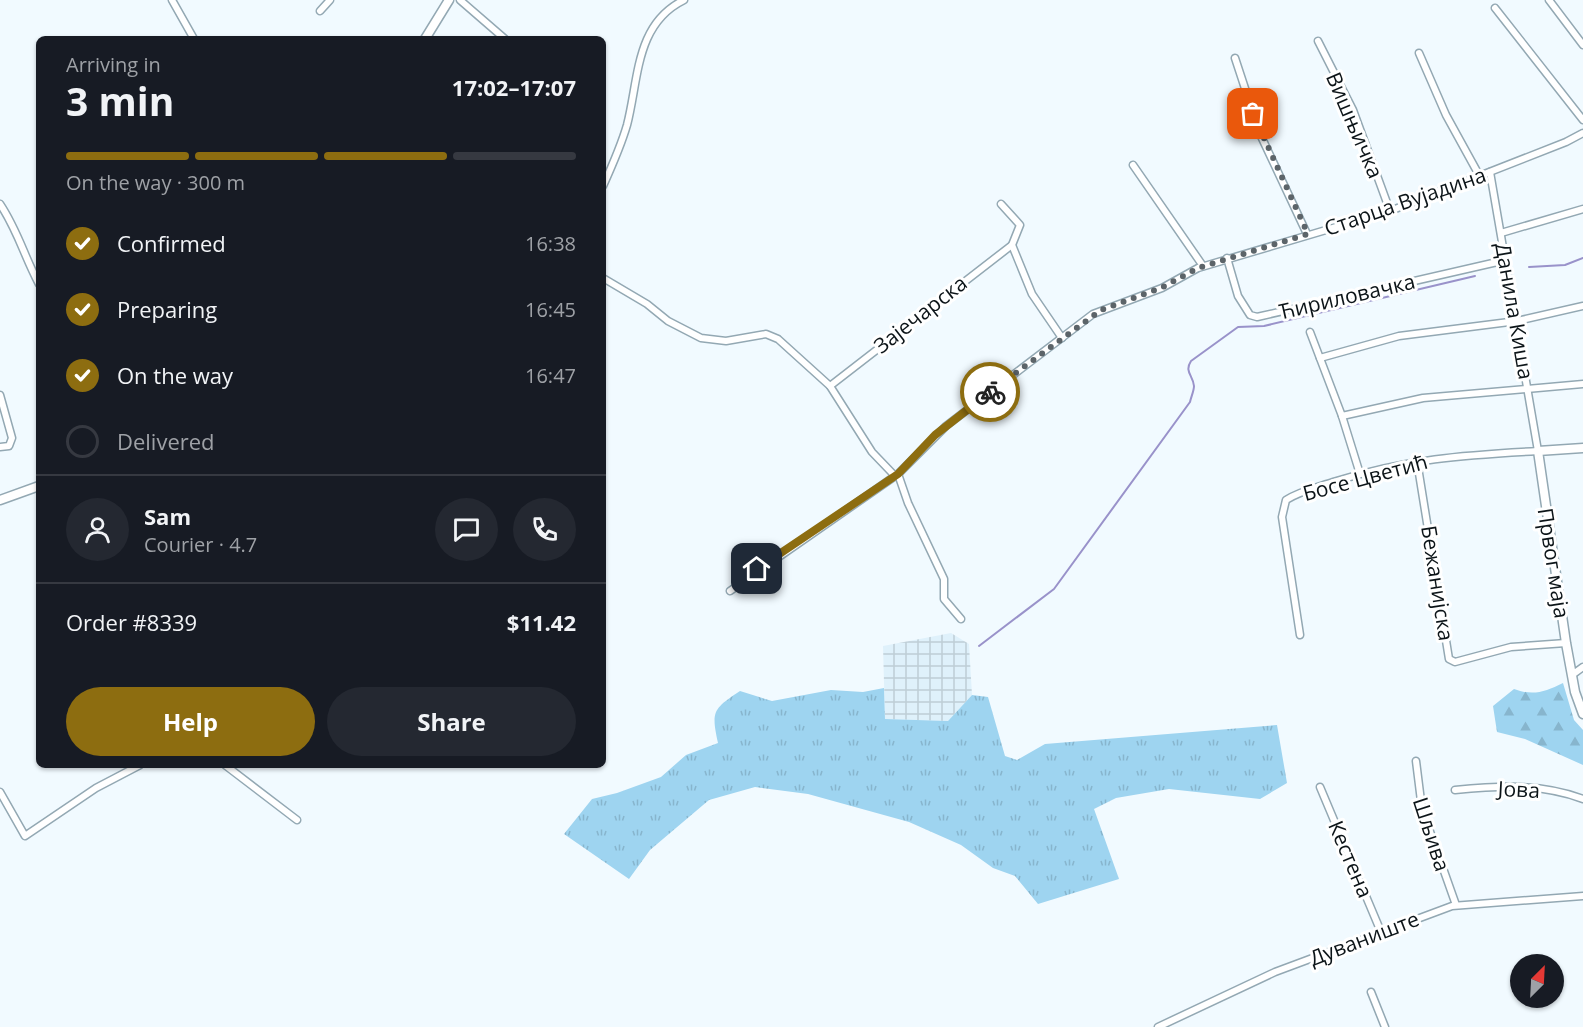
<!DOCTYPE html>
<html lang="en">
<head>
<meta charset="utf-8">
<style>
	body { margin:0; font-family:"Open Sans",sans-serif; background:#242831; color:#f1f3f6; height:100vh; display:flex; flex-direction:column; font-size:22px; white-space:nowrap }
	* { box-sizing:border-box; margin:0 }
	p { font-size:20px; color:#9ea1a6 }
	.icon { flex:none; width:33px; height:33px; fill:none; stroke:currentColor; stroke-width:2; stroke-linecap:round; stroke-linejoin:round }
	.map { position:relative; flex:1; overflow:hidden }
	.sheet { position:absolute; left:36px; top:36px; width:570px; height:732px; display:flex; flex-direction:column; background:#171b24; border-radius:9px; box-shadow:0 2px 4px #0004 }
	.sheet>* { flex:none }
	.needle { width:39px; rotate:24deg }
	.tools { position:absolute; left:1510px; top:954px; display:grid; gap:12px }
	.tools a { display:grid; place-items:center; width:54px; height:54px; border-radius:50%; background:#171b24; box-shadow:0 2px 4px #0004; font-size:30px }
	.pin { position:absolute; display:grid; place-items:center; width:51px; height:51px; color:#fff; margin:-26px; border-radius:12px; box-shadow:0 3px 9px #0006 }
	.courier { position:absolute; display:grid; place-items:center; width:60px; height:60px; margin:-30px; border:4px solid #8d6d10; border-radius:50%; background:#fff; color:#222; box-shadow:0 2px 8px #0007 }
	.headline em { font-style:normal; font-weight:700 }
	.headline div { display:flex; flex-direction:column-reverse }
	.headline { display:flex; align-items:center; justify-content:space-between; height:102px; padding:0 30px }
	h1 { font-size:39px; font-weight:700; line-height:45px }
	.bar { display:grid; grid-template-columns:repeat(4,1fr); gap:9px 6px; align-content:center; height:72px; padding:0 30px }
	.bar i { height:8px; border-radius:4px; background:#363941 }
	.bar .current { background:#8d6d10 }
	.bar p { grid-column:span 4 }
	.line { display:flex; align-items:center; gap:15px; padding:0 30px; border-top:2px solid #363941 }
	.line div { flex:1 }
	.round { display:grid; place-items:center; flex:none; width:63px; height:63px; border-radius:32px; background:#242831 }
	ol { padding:0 30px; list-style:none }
	li { display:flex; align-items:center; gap:18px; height:66px }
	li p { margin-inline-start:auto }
	li .icon { padding:6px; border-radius:50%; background:#8d6d10; color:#fff; stroke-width:4 }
	li:last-child { color:#9ea1a6 }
	li i { width:33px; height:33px; border:3px solid #363941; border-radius:50% }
	.cta { display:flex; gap:12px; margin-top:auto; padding:12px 30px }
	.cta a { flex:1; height:69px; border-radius:36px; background:#8d6d10; color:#fff; font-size:24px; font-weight:700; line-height:69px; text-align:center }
	.cta a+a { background:#242831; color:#f1f3f6 }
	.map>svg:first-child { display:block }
	.industrial { fill:url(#industrial-grid) }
	.grass { fill:url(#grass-tufts) }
	.forest { fill:url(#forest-firs) }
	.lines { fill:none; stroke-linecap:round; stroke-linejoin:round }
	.stream { stroke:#9992ca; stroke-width:2 }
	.street-casing { stroke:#93a8b3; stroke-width:9 }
	.secondary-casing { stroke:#93a8b3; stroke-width:11 }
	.street { stroke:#fff; stroke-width:6 }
	.secondary { stroke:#fff; stroke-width:8 }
	.done { stroke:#5c6469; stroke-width:6; stroke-dasharray:0 10.8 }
	.route { stroke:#8d6d10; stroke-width:8 }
	.labels { text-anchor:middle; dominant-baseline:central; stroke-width:6; stroke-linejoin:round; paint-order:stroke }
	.street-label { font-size:21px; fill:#0c1418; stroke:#fff }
</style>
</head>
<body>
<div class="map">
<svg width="1583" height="1027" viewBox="0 0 1583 1027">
	<defs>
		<pattern id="industrial-grid" width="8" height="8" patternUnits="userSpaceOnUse" patternTransform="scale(1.5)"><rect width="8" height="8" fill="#dff1fb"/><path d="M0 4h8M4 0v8" fill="none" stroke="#beced6"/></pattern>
		<pattern id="grass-tufts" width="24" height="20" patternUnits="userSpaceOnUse" patternTransform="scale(1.5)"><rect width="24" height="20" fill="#9ed4f0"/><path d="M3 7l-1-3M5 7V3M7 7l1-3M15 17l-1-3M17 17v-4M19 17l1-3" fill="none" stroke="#87b5cd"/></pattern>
		<pattern id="forest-firs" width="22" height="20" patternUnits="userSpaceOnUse" patternTransform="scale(1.5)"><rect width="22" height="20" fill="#9ed4f0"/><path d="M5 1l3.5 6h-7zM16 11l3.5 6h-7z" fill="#87b5cd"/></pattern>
	</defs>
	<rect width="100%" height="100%" fill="#f1faff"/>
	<polygon class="industrial" points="951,633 969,644 972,695 948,721 885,719 883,646"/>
	<path class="grass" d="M884,688L885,719L948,721L972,695L988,697L1005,756L1017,760L1045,744L1277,725L1287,783L1260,799L1169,789L1116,798L1094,809L1119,879L1038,904L1015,876L993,868L961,845L909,822L808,794L755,787L709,800L650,850L629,879L564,834L592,799L617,793L661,777L686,755L718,743C711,711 713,709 740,691L772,701L831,690L863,692Z"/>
	<path class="forest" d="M1563,683L1574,720L1583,730V765L1525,739L1497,732L1493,706L1514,689C1533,696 1545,692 1563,683Z"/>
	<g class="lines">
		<g class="stream">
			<polyline points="1529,267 1565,265 1583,258"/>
			<path d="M979,646L1054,589L1190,402C1191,397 1194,391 1194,386C1193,375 1184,372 1191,361L1238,327L1264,326L1475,276"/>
		</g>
		<defs>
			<g id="street">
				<polyline points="172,0 194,39"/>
				<polyline points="460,0 505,39"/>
				<polyline points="1549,0 1583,45"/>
				<polyline points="1495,8 1583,120"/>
				<polyline points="320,11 330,0"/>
				<polyline points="1318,41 1353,110 1390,211"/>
				<polyline points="1419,53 1446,115 1479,175"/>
				<polyline points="1235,58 1260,134 1307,234"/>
				<polyline points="1133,165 1203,266"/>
				<path d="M603,186C612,166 621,146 627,125C639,79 635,24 684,0"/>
				<path d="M0,204C18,231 24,256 39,284"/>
				<polyline points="1001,204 1020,225 1012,245 1032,294 1062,338"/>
				<polyline points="1501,233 1583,209"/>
				<polyline points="1227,258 1238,296 1250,315 1257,317 1506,260"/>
				<polyline points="603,278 647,304 668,321 701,338 726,341 766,334 778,339 830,386 872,452 895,476"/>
				<polyline points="1310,332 1342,416 1360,474"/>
				<polyline points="1320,358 1399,336 1517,321 1583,306"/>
				<polyline points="830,386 1012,245"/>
				<polyline points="0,395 12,438 9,446 0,447"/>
				<polyline points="1342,416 1423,398 1583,384"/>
				<polyline points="1417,461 1449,659 1455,662 1511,647 1566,643"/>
				<polyline points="898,474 908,503 944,579 944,599 961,619"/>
				<polyline points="730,591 898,474 946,426 1093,314 1162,288 1198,268 1390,211 1566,142 1583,133"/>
				<path d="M1300,635L1282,517L1286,500C1300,491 1318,487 1333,482C1406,459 1463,455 1538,451L1490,172"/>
				<polyline points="1572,675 1583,667"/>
				<polyline points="1416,761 1422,809 1456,905"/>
				<polyline points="225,765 297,820"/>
				<polyline points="1320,787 1381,932"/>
				<path d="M1455,790C1497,786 1542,783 1583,799"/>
				<polyline points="0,792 25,836 96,788 140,765"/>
				<polyline points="1371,992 1385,1027"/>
				<polyline points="1158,1027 1275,972 1452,906 1583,896"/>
			</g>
			<g id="secondary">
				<polyline points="425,39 449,0"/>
				<polyline points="1583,448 1538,451 1566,643 1575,692 1583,714"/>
				<polyline points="0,500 39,486"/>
			</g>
		</defs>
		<use href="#street" class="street-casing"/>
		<use href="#secondary" class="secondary-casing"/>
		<use href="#street" class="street"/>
		<use href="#secondary" class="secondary"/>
	</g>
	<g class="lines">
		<polyline class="done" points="990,392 1101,310 1161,288 1198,268 1308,234 1253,114"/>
		<polyline class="route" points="757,569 898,474 935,435 990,392"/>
	</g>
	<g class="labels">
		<g class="street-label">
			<text transform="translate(1355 125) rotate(67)">Вишњичка</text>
			<text transform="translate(1405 201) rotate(-19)">Старца Вујадина</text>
			<text transform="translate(1347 296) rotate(-13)">Ћириловачка</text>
			<text transform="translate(1515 311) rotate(80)">Данила Киша</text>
			<text transform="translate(920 314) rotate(-38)">Зајечарска</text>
			<text transform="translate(1365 477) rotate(-15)">Босе Цветић</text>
			<text transform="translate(1554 563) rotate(81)">Првог маја</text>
			<text transform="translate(1438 583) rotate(81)">Бежанијска</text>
			<text transform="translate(1519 789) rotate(3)">Јова</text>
			<text transform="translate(1432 834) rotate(72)">Шљива</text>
			<text transform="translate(1351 859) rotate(67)">Кестена</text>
			<text transform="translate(1364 938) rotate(-21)">Дуваниште</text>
		</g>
	</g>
</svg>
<div class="tools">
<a><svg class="needle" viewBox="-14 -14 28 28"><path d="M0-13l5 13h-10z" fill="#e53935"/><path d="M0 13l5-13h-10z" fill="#9ea1a6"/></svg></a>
</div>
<div class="pin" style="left:1253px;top:114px;background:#ea580c"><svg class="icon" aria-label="bag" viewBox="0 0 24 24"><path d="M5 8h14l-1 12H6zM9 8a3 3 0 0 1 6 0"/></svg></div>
<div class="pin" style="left:757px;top:569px;background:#1f2937"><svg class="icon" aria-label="home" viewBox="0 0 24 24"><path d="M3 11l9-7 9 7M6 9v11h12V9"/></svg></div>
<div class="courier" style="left:990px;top:392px"><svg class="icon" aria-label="bike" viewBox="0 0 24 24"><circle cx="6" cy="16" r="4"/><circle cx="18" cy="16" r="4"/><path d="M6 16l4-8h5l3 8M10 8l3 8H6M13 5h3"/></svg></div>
<section class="sheet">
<div class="headline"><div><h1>3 min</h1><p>Arriving in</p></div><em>17:02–17:07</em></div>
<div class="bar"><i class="current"></i><i class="current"></i><i class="current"></i><i></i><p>On the way · 300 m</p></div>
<ol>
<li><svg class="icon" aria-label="check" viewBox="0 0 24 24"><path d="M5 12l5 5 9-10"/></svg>Confirmed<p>16:38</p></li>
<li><svg class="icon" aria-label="check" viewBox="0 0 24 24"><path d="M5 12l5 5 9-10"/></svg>Preparing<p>16:45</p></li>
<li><svg class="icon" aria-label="check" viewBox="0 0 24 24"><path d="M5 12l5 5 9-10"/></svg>On the way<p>16:47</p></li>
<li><i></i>Delivered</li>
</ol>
<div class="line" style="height:108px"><a class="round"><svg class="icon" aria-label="person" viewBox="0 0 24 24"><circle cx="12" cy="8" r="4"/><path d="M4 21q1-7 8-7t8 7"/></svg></a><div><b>Sam</b><p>Courier · 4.7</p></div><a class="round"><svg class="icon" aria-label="chat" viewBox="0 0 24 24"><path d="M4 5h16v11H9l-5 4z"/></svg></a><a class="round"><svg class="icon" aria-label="phone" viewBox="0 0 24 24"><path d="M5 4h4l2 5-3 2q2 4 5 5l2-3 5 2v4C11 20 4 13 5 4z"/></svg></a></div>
<div class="line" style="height:78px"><div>Order #8339</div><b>$11.42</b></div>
<div class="cta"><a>Help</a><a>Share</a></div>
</section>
</div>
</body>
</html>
